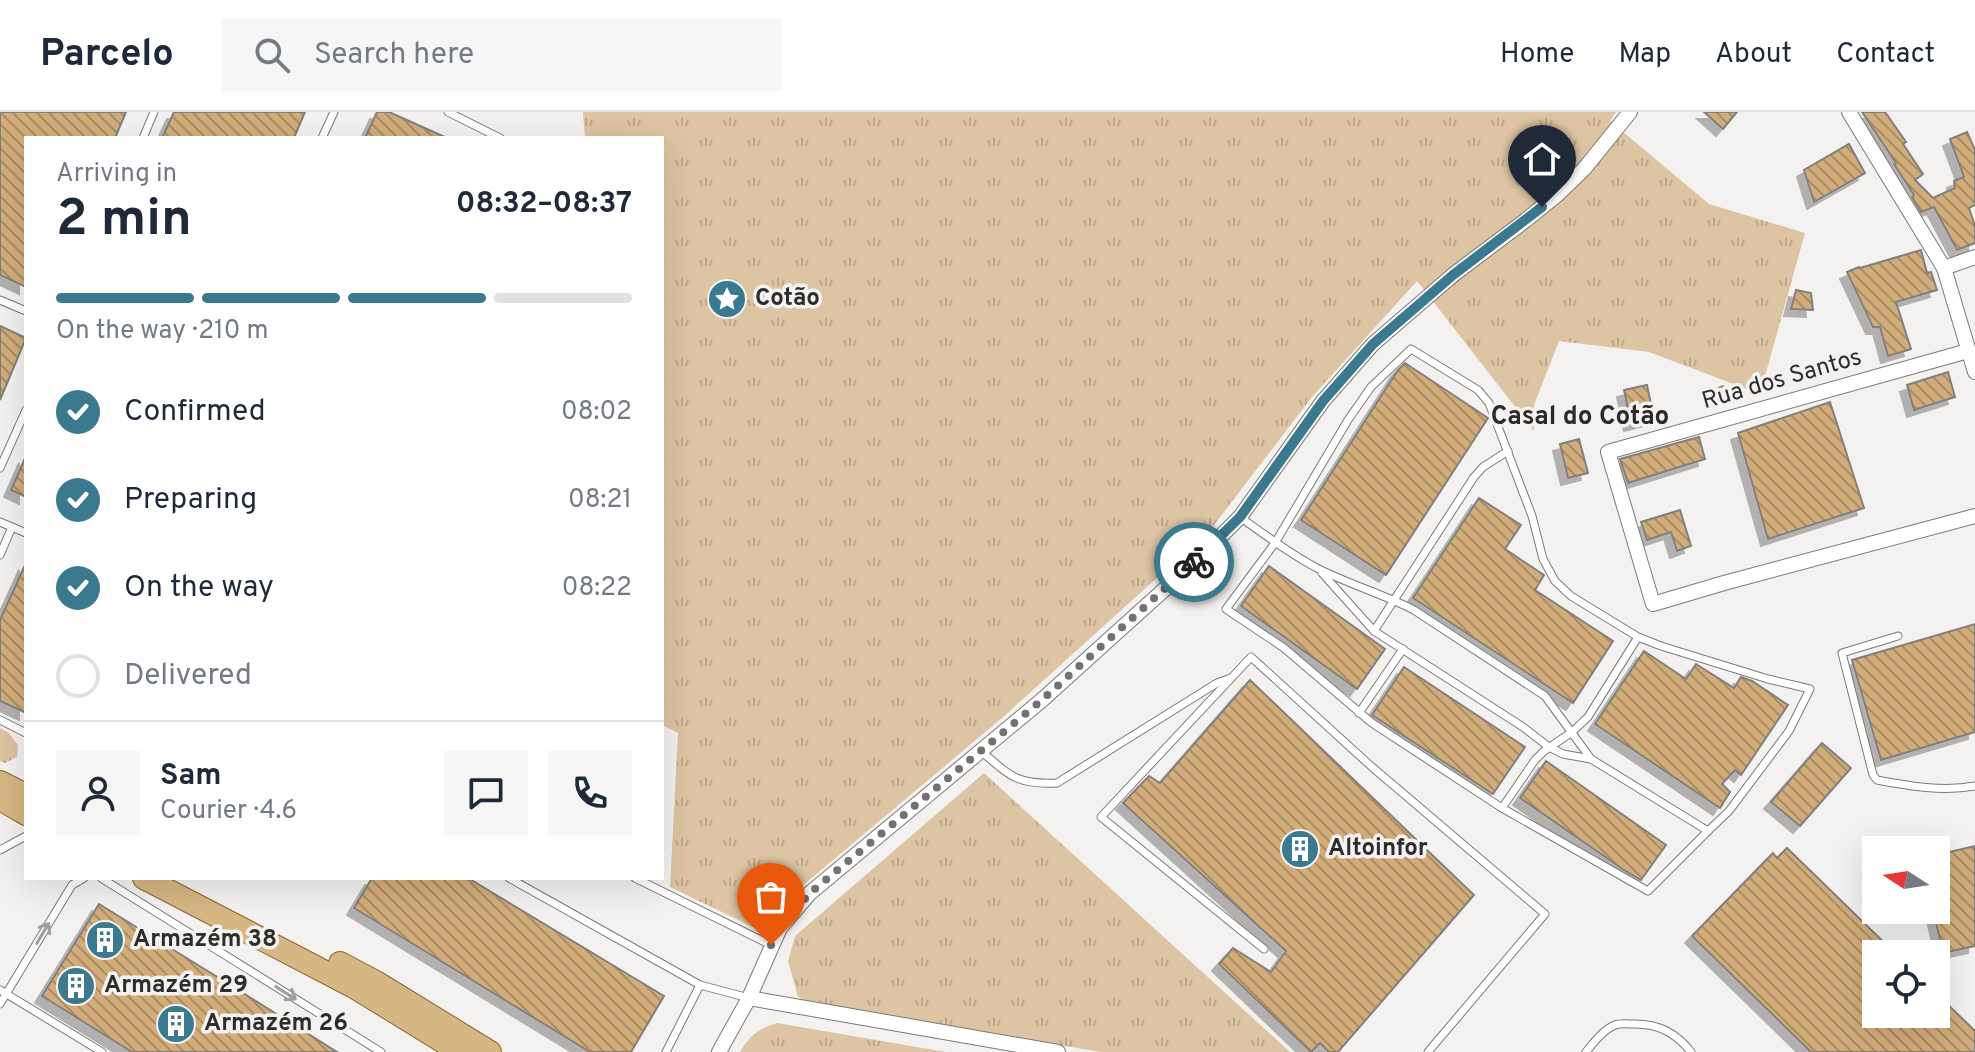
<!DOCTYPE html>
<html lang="en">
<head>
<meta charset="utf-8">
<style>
	body { margin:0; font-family:Overpass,sans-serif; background:#f6f6f7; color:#1f2937; height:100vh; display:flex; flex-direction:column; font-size:30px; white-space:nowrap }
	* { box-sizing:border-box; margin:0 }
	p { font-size:26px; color:#747a83 }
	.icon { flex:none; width:44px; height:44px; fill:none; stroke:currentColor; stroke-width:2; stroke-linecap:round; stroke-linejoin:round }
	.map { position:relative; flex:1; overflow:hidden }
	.drawer { position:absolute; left:24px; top:24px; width:640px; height:744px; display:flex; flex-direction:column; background:#fff; border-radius:0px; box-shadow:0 8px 32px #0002 }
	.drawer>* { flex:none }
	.needle { width:52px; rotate:282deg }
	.controls { position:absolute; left:1862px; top:724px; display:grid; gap:16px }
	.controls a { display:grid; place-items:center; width:88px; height:88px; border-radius:0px; background:#fff; box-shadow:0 8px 32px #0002; font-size:40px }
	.pin { position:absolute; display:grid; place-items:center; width:68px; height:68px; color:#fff; margin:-82px -34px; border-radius:50% 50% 50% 0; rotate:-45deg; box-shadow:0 0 8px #0007 }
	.pin .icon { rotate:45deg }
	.courier { position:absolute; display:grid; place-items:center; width:80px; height:80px; margin:-40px; border:6px solid #3b798f; border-radius:50%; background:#fff; color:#222; box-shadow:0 2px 10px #0007 }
	.headline em { font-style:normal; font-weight:700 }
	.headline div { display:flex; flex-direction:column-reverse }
	.headline { display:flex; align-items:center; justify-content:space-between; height:136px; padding:0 32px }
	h1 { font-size:52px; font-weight:700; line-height:60px }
	.bar { display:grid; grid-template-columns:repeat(4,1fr); gap:12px 8px; align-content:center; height:96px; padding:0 32px }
	.bar i { height:10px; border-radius:6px; background:#e0e1e3 }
	.bar .active { background:#3b798f }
	.bar p { grid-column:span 4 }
	.line { display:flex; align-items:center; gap:20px; padding:0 32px; border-top:2px solid #e0e1e3 }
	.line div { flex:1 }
	.round { display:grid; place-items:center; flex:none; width:84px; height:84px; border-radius:0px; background:#f6f6f7 }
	ol { padding:0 32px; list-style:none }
	li { display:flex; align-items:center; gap:24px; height:88px }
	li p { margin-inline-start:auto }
	li .icon { padding:8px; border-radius:50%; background:#3b798f; color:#fff; stroke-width:4 }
	li:last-child { color:#747a83 }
	li i { width:44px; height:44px; border:4px solid #e0e1e3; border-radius:50% }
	header { display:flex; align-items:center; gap:48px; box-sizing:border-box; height:112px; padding:0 40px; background:#fff; border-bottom:2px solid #e0e1e3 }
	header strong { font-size:38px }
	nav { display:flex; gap:44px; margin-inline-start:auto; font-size:28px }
	.search { width:560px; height:72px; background:#f6f6f7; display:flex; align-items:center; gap:20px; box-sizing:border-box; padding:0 28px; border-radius:0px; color:#747a83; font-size:30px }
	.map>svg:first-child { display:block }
	.grass { fill:url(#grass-tufts) }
	.water { fill:url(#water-waves) }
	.building { fill:url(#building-back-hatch); stroke:#82807e; stroke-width:2; filter:url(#shadow) }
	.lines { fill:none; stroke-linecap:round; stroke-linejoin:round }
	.lane-casing { stroke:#7c7a77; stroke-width:9 }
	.street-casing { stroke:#7c7a77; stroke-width:16 }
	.primary-casing { stroke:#89662f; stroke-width:24 }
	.lane { stroke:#fff; stroke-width:7 }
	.street { stroke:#fff; stroke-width:14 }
	.primary { stroke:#d6b683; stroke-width:22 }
	.oneway { stroke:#a0a0a0 }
	.done { stroke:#737271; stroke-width:8; stroke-dasharray:0 14.4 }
	.route { stroke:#3b798f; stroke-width:10 }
	.labels { text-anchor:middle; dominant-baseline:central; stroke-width:7; stroke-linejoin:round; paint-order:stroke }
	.poi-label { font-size:24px; font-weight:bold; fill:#2d2d2c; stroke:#f4f2f0; text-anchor:start }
	.street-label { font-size:24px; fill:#2d2d2c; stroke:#f4f2f0 }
	.neighbourhood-label { font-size:26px; font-weight:bold; fill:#2b2a28; stroke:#f4f2f0 }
</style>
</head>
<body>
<header>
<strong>Parcelo</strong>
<div class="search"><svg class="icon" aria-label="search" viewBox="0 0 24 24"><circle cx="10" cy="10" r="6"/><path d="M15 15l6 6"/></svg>Search here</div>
<nav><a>Home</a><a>Map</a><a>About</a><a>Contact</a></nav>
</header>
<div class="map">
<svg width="1975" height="940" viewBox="0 0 1975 940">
	<defs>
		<pattern id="grass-tufts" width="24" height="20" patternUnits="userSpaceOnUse" patternTransform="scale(2)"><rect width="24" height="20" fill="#ddc4a2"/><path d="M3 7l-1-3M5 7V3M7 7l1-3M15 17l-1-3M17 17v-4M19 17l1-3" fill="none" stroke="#bea98c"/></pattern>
		<pattern id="water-waves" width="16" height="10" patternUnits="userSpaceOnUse" patternTransform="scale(2)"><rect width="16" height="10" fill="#b79261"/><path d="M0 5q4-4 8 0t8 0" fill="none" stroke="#957850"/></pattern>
		<pattern id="building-back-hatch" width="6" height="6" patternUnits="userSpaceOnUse" patternTransform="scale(2)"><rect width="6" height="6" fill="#d2ad7a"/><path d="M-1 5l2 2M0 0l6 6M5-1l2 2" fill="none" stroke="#ab8d64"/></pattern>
		<filter id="shadow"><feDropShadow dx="-7" dy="7" stdDeviation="0" flood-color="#0004"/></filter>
	</defs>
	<rect width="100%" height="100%" fill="#f4f2f0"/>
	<g class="grass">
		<polygon points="583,0 1616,0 1610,9 1709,92 1805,121 1760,282 1649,240 1559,229 1534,293 1534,319 1417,169 1312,285 1211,417 1002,606 770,801 761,819 670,775 678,621 662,613 662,26 585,26"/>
		<polygon points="0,616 9,621 18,633 17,645 5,651 0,649"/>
		<polygon points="984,661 1290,940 1101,940 815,893 798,885 788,849 795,824"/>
		<path d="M777,911L946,940H740C751,922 757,918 777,911Z"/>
	</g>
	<polygon class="water" points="1723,273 1732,281 1741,280 1743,287 1718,290 1717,283 1718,275"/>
	<g class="building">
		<polygon points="0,0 126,0 115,26 26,26 26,175 0,163"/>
		<polygon points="174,0 305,0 294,26 162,26"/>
		<polygon points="377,0 389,0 447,26 365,26"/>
		<polygon points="1704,0 1737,0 1723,17"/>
		<polygon points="1862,0 1885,0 1906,30 1903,32 1923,62 1915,68 1933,86 1955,76 1954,69 1964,65 1950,27 1967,20 1975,38 1975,93 1969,96 1975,114 1975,131 1957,138 1934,95 1921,100 1912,85 1914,83 1894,52 1896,51"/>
		<polygon points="1849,32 1865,61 1814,90 1804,58"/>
		<polygon points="1921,138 1927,161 1931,160 1937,178 1896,190 1911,237 1888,244 1880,215 1873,215 1847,160 1859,155 1860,156"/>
		<polygon points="1796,178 1811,181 1813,198 1791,197"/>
		<polygon points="0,214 26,226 0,288"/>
		<polygon points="1405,251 1488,306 1386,463 1301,408 1398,258"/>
		<polygon points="1948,260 1955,285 1914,298 1907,273"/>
		<polygon points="1647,273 1654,306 1631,312 1624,278"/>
		<polygon points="1830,290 1864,396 1768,427 1738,321"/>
		<polygon points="1699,325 1705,347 1628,371 1620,347"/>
		<polygon points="1579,327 1588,361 1568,366 1560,332"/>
		<polygon points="26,344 26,385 11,378"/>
		<polygon points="1479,386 1521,413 1505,437 1544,463 1535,478 1613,529 1573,591 1413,486"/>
		<polygon points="1680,398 1691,434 1677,439 1671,420 1647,428 1641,410"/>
		<polygon points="26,451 26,601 0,589 0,508"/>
		<polygon points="1269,454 1385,537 1357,577 1241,494"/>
		<polygon points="1975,512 1975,620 1881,648 1852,548"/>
		<polygon points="1644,539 1686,567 1696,552 1734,576 1741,565 1752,569 1788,593 1741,663 1735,658 1722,672 1730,680 1720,696 1595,612"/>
		<polygon points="1404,555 1525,635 1493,682 1372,603"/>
		<polygon points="1250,568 1474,783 1338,940 1329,940 1320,931 1311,940 1219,852 1233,836 1271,860 1286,839 1123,691 1149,664 1160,671"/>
		<polygon points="1822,631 1851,656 1800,714 1771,690"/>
		<polygon points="1546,649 1666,733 1641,768 1624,758 1520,686"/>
		<polygon points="1975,734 1975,834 1943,841 1933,798 1936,798 1936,743"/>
		<polygon points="1787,736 1896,842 1876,842 1876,902 1936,902 1936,881 1975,919 1975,940 1811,940 1692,824 1773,741 1777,746"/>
		<polygon points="372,766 468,766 664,884 631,940 590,940 354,796"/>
		<polygon points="99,792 232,874 337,940 132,940 42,884"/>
	</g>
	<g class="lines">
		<defs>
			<g id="lane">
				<polyline points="448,0 500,26"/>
				<polyline points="143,26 154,0"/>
				<polyline points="322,26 334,0"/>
				<polyline points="0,188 26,199"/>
				<polyline points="1508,339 1483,355 1474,365 1374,519 1523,615 1549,635 1563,642 1591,647"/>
				<polyline points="0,356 26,298"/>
				<path d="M1240,405C1265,423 1290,442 1317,456C1348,472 1383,482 1414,498L1545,584L1591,647L1708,719L1729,699L1789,619L1810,577L1768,567L1661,534L1638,525L1571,484L1555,469L1543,447L1532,404L1489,291L1478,278L1411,237L1371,275L1348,308L1275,431L1226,497L1284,536L1372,611L1502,696L1535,648L1544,639L1572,620L1588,605L1638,525"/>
				<polyline points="0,410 26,421"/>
				<polyline points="0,443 12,415"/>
				<polyline points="1322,461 1374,519"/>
				<path d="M1898,524L1842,541L1873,663L1877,668C1909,674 1943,680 1975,674"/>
				<polyline points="1359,601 1403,537"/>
				<polyline points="0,608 26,621"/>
				<path d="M981,639C1010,664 1017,673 1057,671L1217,571L1231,566"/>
				<polyline points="1502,696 1648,779 1708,719"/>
				<polyline points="0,738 26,724"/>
				<polyline points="101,766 381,940"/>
				<polyline points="509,766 700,873 749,886"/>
				<polyline points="635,766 771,833"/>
				<polyline points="1264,837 1101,705 1251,545 1372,655 1545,802 1428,940"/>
				<polyline points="0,878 102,940"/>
				<polyline points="0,892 72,773 84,766"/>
				<polyline points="666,940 700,873"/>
				<path d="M1586,940C1594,930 1603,918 1615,913C1620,911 1629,912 1635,912C1659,912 1676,921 1691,940"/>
			</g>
			<g id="street">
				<polyline points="1849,0 1944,156 1975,260"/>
				<polyline points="1944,156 1975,145"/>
				<polyline points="1968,239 1608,340 1653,492 1724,471 1975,404"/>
				<polyline points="749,886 1058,940"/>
				<polyline points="719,940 749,886 780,816 810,781 1042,588 1197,448 1240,405 1323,289 1373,232 1453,163 1526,108 1558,82 1584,57 1630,0"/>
			</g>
			<g id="primary">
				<polyline points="0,670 26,683"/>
				<polyline points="0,687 26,702"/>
				<polyline points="144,766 354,875 460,940"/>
				<polyline points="340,851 376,870 490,940"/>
			</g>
		</defs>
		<use href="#lane" class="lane-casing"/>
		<use href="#street" class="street-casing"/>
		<use href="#primary" class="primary-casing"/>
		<use href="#lane" class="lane"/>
		<use href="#street" class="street"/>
		<use href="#primary" class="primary"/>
	</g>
	<defs><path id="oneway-shaft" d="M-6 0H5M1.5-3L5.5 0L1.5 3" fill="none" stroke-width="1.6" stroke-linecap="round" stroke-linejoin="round" transform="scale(2)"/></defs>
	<g class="oneway">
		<use href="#oneway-shaft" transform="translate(43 821) rotate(-59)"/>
		<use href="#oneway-shaft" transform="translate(286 881) rotate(32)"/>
	</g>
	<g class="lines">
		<polyline class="done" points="771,833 780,816 810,781 1042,588 1194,450"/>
		<polyline class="route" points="1194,450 1240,405 1323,289 1373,232 1453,163 1542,95"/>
	</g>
	<defs>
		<symbol id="sight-disc" viewBox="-11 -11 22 22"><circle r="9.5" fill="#3b798f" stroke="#f4f2f0"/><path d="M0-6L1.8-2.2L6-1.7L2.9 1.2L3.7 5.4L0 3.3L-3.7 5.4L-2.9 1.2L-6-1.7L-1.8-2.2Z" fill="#fff"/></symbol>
		<symbol id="building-disc" viewBox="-11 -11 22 22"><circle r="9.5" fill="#3b798f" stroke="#f4f2f0"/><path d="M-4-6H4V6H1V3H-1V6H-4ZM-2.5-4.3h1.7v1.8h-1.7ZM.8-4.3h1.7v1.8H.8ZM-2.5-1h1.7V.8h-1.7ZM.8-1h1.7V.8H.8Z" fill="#fff"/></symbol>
	</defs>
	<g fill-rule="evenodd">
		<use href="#sight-disc" x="705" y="165" width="44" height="44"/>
		<use href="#building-disc" x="1278" y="715" width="44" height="44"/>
		<use href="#building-disc" x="83" y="806" width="44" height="44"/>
		<use href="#building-disc" x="54" y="852" width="44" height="44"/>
		<use href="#building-disc" x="154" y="890" width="44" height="44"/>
	</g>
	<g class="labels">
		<g class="poi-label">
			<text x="755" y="187">Cotão</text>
			<text x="1328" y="737">Altoinfor</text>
			<text x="133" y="828">Armazém 38</text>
			<text x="104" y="874">Armazém 29</text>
			<text x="204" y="912">Armazém 26</text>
		</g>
		<g class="street-label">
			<text transform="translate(1782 268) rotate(-16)">Rua dos Santos</text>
		</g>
		<g class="neighbourhood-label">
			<text x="1580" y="305">Casal do Cotão</text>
		</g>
	</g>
</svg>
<div class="controls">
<a><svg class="needle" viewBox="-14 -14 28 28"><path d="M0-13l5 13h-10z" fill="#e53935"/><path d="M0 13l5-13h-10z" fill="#747a83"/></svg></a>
<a><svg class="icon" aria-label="locate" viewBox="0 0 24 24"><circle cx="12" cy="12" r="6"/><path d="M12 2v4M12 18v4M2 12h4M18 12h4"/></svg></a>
</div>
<div class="pin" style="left:771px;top:833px;background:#ea580c"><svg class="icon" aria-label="bag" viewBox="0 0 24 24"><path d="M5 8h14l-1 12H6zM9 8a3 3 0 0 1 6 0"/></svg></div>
<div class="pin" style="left:1542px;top:95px;background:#1f2937"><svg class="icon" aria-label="home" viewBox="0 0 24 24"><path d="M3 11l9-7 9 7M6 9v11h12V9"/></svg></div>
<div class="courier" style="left:1194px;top:450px"><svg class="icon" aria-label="bike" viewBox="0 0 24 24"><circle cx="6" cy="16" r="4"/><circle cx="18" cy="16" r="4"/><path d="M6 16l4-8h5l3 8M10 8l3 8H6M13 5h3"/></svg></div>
<section class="drawer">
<div class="headline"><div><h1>2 min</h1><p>Arriving in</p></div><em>08:32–08:37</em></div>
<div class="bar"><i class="active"></i><i class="active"></i><i class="active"></i><i></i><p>On the way · 210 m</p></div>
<ol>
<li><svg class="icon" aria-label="check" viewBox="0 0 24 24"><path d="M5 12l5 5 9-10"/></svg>Confirmed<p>08:02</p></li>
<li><svg class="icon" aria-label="check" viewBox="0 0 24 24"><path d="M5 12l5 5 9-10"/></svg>Preparing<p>08:21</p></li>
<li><svg class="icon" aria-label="check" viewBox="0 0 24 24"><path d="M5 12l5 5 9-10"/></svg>On the way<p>08:22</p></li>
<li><i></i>Delivered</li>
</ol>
<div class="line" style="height:144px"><a class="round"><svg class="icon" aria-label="person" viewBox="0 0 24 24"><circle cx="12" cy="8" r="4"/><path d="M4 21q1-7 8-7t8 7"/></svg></a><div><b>Sam</b><p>Courier · 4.6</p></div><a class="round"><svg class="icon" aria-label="chat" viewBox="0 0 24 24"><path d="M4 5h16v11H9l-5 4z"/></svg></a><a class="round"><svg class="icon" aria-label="phone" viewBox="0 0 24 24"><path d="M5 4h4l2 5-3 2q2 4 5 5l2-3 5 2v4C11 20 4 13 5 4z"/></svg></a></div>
</section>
</div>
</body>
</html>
